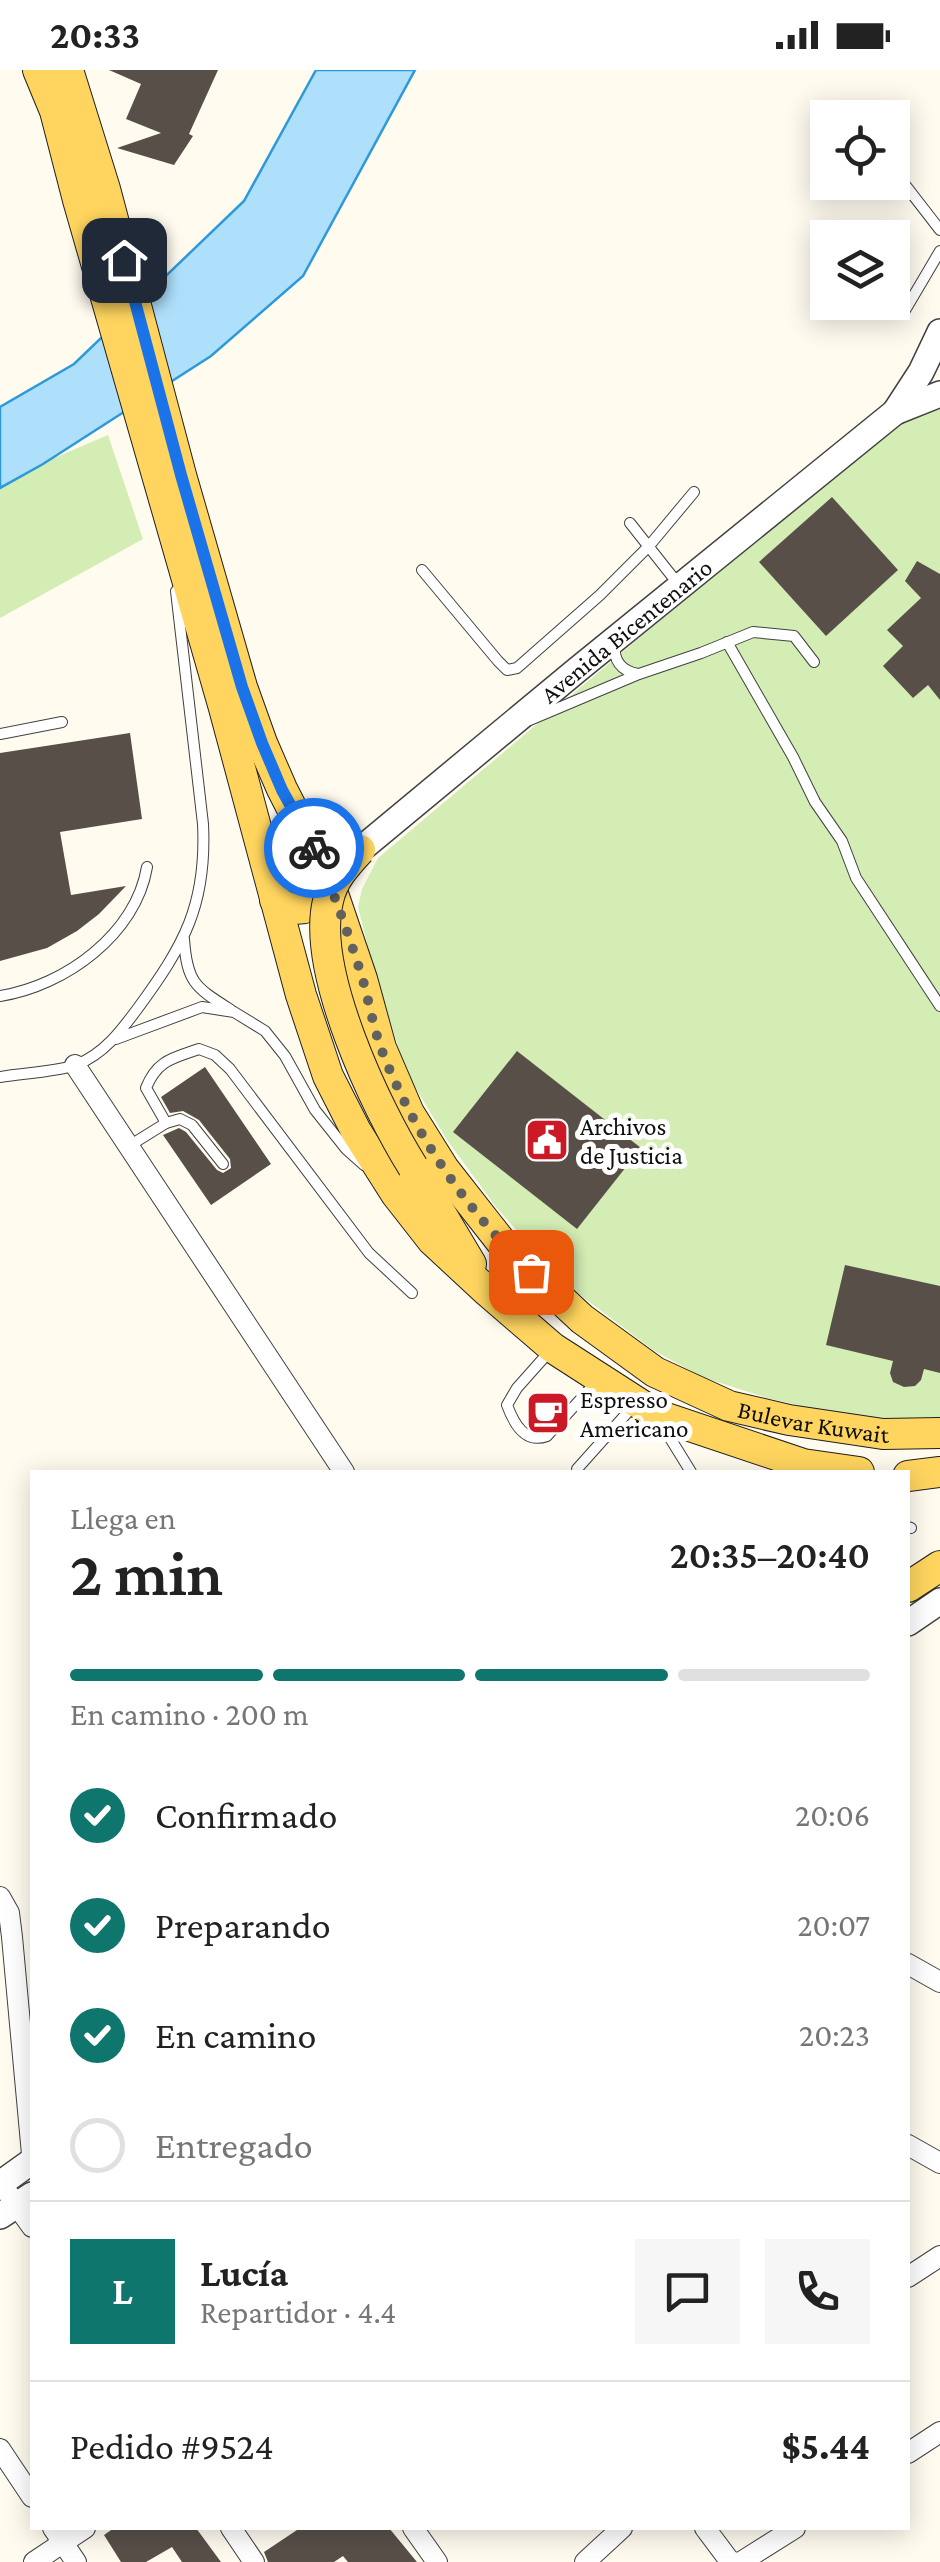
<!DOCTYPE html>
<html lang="es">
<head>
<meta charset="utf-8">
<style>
	body { margin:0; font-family:"Crimson Pro",serif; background:#f6f6f6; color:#222; height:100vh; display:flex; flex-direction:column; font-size:38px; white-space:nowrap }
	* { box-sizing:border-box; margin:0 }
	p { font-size:32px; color:#767676 }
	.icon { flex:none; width:55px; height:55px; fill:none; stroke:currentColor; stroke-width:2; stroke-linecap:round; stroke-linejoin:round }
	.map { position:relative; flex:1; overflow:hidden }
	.drawer { position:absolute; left:30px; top:1400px; width:880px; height:1060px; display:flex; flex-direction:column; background:#fff; border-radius:0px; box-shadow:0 5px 25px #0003 }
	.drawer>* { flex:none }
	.controls { position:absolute; left:810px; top:30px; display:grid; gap:20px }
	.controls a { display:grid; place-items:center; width:100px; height:100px; border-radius:0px; background:#fff; box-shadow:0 5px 25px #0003; font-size:50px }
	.pin { position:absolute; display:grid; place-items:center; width:85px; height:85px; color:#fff; margin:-42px; border-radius:20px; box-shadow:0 5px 15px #0006 }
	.courier { position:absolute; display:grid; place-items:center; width:100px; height:100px; margin:-50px; border:8px solid #1a73e8; border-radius:50%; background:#fff; color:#222; box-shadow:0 2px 12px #0007 }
	.headline em { font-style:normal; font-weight:600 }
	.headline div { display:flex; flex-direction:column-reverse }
	.headline { display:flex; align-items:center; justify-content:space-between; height:170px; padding:0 40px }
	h1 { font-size:65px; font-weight:600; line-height:75px }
	.bar { display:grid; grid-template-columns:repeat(4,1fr); gap:15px 10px; align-content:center; height:120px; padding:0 40px }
	.bar i { height:12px; border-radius:8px; background:#e0e0e0 }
	.bar .selected { background:#0f766e }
	.bar p { grid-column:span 4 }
	.line { display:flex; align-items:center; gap:25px; padding:0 40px; border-top:2px solid #e0e0e0 }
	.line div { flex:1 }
	.round { display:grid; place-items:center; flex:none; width:105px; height:105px; border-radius:0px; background:#f6f6f6 }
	ol { padding:0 40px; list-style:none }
	li { display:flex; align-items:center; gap:30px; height:110px }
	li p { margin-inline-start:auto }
	li .icon { padding:10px; border-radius:50%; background:#0f766e; color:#fff; stroke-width:4 }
	li:last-child { color:#767676 }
	li i { width:55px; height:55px; border:5px solid #e0e0e0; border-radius:50% }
	.status { display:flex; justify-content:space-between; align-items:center; height:70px; padding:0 50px; background:#fff; direction:ltr }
	.status svg { height:28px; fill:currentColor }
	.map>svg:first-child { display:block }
	.green { fill:#d3edb4 }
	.water { fill:#aee0fc; stroke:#2e99d9; stroke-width:2.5 }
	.building { fill:#584f49 }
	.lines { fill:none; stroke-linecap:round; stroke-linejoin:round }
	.service-casing { stroke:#414141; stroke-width:12 }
	.minor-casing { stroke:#414141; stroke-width:22 }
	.tertiary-casing { stroke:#414141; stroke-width:28 }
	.primary-casing { stroke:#1f1f1f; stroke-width:32 }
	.service { stroke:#fff; stroke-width:10 }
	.minor { stroke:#fff; stroke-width:20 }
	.tertiary { stroke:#fff; stroke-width:25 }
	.primary { stroke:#ffd55f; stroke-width:30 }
	.primary-bridge-casing { stroke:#1f1f1f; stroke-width:32; stroke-linecap:butt }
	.primary-bridge { stroke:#ffd55f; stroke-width:30 }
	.done { stroke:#62615d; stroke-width:10; stroke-dasharray:0 18 }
	.route { stroke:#1a73e8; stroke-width:12 }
	.labels { text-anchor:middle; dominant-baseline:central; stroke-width:10; stroke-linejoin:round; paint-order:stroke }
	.street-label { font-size:25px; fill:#0e0e0e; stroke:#fff }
	.poi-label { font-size:25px; fill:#0e0e0e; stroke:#fff; text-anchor:start }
</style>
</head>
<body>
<div class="status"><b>20:33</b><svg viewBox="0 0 49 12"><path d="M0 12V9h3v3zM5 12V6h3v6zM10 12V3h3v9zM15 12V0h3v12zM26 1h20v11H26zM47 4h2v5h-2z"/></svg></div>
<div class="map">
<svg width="940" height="2492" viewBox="0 0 940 2492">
	<rect width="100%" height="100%" fill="#fffbef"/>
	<g class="green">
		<polygon points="940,335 940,1353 860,1350 767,1328 702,1307 653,1280 575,1221 537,1183 496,1137 447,1070 406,1002 371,889 358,837 362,819 378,788 891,356"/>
		<polygon points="108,365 143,469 0,548 0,411"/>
	</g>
	<polygon class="water" points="316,0 415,0 303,206 211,286 43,394 0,418 0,337 74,294 244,131"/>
	<g class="building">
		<polygon points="109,0 218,0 189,64 193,66 174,95 117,78 161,63 126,49 141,14"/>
		<polygon points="832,427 898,500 826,566 759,492"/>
		<polygon points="917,491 940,504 940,630 928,615 913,628 883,596 903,576 887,560 921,528 905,511"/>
		<polygon points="130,663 142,749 60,762 71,825 126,816 99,844 77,861 47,878 0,891 0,683"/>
		<polygon points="517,981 641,1078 577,1159 453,1062"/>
		<polygon points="205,997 271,1094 211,1135 163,1065 179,1058 186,1062 217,1100 223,1103 231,1098 230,1089 199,1050 183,1041 170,1043 161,1027"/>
		<polygon points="845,1195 940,1216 940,1303 924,1299 921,1310 915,1316 904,1317 893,1312 890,1303 893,1291 826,1275"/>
		<polygon points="114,2458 196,2458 221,2492 182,2492 172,2477 146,2492 121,2492 104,2465"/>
		<polygon points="300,2458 389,2458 417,2492 348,2492 343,2486 334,2492 268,2492 264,2482"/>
	</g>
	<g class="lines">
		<defs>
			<g id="service">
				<polyline points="847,40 853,48"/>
				<polyline points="892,98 940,160"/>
				<polyline points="904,242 940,181"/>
				<polyline points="630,453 679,515"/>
				<polyline points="422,500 498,591 507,600 517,598 600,525 649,476 694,422"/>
				<polyline points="727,572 793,687 815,732 842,771 856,808 940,936"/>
				<path d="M615,574C613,590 621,601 638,604"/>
				<polyline points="530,650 639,604 701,583 753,562 794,566 814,592"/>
				<polyline points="0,664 62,652"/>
				<path d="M184,869C187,913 195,917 231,940"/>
				<path d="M0,926C65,916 136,864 147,797"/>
				<polyline points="116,969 202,937 234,942 265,961 285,986 315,1040 346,1079 364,1095"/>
				<path d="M0,1007C23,1003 55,1002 76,995C104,984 121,961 138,938C184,875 207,835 203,754L176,521"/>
				<path d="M166,1053L146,1018C157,990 173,988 199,979L215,985L230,999L369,1183L412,1223"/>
				<polyline points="129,1076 166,1053 180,1049 192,1055 223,1094"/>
				<path d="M549,1282L517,1318L507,1335C514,1354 525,1374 547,1366L598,1310"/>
				<polyline points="662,1355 691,1402"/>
				<polyline points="577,1399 636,1333"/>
				<polyline points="908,1457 911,1458"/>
			</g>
			<g id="minor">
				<polyline points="75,995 344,1402"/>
				<polyline points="0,1827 9,1843 12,1867 32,2084"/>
				<polyline points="908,1894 940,1912"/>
				<polyline points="908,2075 940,2093"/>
				<polyline points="0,2112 32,2157"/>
				<polyline points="908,2207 940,2186"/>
				<polyline points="0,2379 32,2427"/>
				<polyline points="908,2383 940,2362"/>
				<polyline points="53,2458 76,2492"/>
				<polyline points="231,2458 254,2492"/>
				<polyline points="413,2458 437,2492"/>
				<polyline points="705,2458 729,2490 733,2492"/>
				<polyline points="34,2492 85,2458"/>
				<polyline points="585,2492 622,2458"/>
				<polyline points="741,2492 795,2458"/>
			</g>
			<g id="tertiary">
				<polyline points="895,342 921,302 940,262"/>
				<path id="s1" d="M360,780L577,600L895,342L940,324"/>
				<polyline points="908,1553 940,1531"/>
				<polyline points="0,2114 32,2091"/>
				<polyline points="0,2146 32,2125"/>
			</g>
			<g id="primary">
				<polyline points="38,0 55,41 78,130 224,638 301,925 328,1006 356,1061 396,1124 432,1170 488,1222 553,1278 657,1345 803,1394 859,1402"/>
				<path id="s2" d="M68,0L105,119L181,405L242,617L262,673L282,719L328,809L362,909L381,978L409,1043L444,1099L506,1178L582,1249L655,1302L729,1336L789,1350L883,1364L940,1363"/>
				<path d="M275,830C298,848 324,837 328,809"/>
				<polyline points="413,1097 471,1194"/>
				<polyline points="908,1406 940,1402"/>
				<polyline points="908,1517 940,1496"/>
			</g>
		</defs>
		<use href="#service" class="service-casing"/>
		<use href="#minor" class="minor-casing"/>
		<use href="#tertiary" class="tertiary-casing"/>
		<use href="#primary" class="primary-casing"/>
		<use href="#service" class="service"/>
		<use href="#minor" class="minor"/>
		<use href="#tertiary" class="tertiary"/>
		<use href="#primary" class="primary"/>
		<defs>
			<path id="primary-bridge" d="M360,780C346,795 332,810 328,831C311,901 376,1038 413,1097"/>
		</defs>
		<use href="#primary-bridge" class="primary-bridge-casing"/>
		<use href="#primary-bridge" class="primary-bridge"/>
	</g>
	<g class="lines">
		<path class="done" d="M314,778C333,819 348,863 362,907C369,931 373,957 382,981C414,1064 467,1141 531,1202"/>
		<polyline class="route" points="124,190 181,405 242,617 262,673 282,720 314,778"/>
	</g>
	<defs>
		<symbol id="civic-square" viewBox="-11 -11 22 22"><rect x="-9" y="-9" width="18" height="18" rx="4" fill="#cb1925" stroke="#fff"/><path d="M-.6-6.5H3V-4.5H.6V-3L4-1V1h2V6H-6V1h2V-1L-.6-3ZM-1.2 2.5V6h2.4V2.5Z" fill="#fff"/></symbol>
		<symbol id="cafe-square" viewBox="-11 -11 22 22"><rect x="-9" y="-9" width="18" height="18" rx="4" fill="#cb1925" stroke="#fff"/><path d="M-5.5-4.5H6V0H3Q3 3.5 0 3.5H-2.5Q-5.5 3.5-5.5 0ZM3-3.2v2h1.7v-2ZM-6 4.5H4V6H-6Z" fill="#fff"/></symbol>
	</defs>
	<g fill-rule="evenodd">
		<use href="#civic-square" x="522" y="1045" width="50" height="50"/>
		<use href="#cafe-square" x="523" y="1318" width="50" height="50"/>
	</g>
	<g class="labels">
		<g class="street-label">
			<text stroke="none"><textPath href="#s1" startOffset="345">Avenida Bicentenario</textPath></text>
			<text stroke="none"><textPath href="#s2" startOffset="1628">Bulevar Kuwait</textPath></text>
		</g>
		<g class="poi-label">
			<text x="580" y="1056">Archivos<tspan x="580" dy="29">de Justicia</tspan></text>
			<text x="580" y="1329">Espresso<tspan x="580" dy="29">Americano</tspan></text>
		</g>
	</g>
</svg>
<div class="controls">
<a><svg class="icon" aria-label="locate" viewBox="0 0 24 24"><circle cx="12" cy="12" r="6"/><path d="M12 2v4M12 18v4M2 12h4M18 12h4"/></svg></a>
<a><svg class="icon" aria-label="layers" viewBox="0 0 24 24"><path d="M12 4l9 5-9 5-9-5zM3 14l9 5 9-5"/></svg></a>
</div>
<div class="pin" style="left:531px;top:1202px;background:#ea580c"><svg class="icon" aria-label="bag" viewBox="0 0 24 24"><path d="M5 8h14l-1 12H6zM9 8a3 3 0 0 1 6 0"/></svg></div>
<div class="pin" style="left:124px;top:190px;background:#1f2937"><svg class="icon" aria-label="home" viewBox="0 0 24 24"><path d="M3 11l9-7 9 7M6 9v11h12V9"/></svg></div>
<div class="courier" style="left:314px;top:778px"><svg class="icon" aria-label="bike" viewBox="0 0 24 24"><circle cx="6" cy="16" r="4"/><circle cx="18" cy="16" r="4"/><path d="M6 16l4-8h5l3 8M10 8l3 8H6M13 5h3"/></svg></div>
<section class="drawer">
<div class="headline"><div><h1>2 min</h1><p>Llega en</p></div><em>20:35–20:40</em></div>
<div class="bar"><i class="selected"></i><i class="selected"></i><i class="selected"></i><i></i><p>En camino · 200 m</p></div>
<ol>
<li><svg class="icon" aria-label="check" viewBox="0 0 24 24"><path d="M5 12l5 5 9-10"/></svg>Confirmado<p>20:06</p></li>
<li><svg class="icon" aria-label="check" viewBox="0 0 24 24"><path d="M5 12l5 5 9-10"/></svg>Preparando<p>20:07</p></li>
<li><svg class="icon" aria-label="check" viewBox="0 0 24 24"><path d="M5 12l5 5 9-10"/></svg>En camino<p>20:23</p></li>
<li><i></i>Entregado</li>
</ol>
<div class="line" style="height:180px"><b class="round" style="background:#0f766e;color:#fff">L</b><div><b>Lucía</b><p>Repartidor · 4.4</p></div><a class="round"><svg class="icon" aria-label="chat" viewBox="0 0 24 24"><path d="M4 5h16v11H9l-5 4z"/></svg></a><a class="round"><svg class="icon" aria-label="phone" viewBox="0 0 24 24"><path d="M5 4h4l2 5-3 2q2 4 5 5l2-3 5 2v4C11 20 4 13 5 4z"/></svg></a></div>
<div class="line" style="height:130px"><div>Pedido #9524</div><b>$5.44</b></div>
</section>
</div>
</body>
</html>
